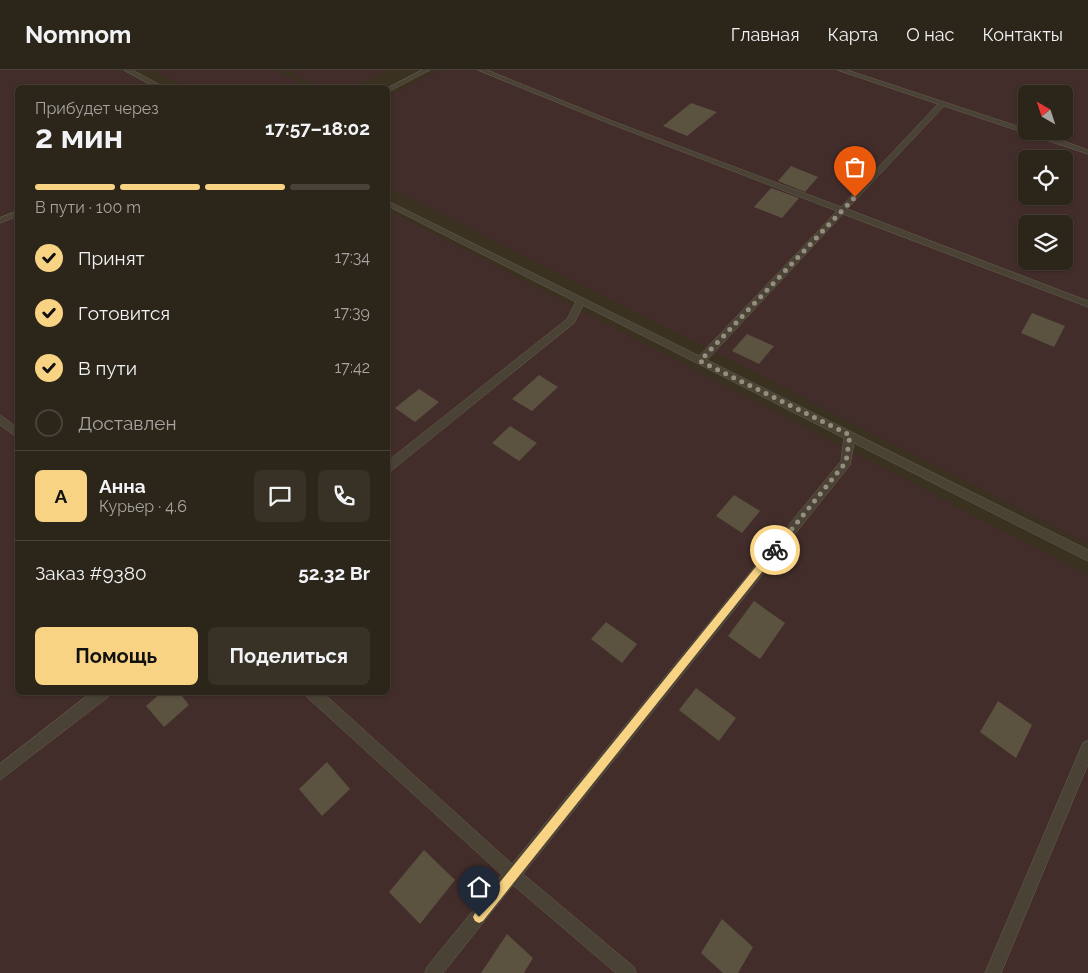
<!DOCTYPE html>
<html lang="ru">
<head>
<meta charset="utf-8">
<style>
	body { margin:0; font-family:Raleway,sans-serif; background:#383126; color:#f1f3f6; height:100vh; display:flex; flex-direction:column; font-size:19px; white-space:nowrap }
	* { box-sizing:border-box; margin:0 }
	p { font-size:16px; color:#a6a5a2 }
	.icon { flex:none; width:28px; height:28px; fill:none; stroke:currentColor; stroke-width:2; stroke-linecap:round; stroke-linejoin:round }
	.map { position:relative; flex:1; overflow:hidden }
	.panel { position:absolute; left:15px; top:15px; width:375px; height:610px; display:flex; flex-direction:column; background:#2c2519; border-radius:8px; box-shadow:0 1px 4px #0004,0 0 0 1px #484238 }
	.panel>* { flex:none }
	.needle { width:32px; rotate:321deg }
	.controls { position:absolute; left:1018px; top:15px; display:grid; gap:10px }
	.controls a { display:grid; place-items:center; width:55px; height:55px; border-radius:8px; background:#2c2519; box-shadow:0 1px 4px #0004,0 0 0 1px #484238; font-size:25px }
	.pin { position:absolute; display:grid; place-items:center; width:42px; height:42px; color:#fff; margin:-51px -21px; border-radius:50% 50% 50% 0; rotate:-45deg; box-shadow:0 0 5px #0007 }
	.pin .icon { rotate:45deg }
	.courier { position:absolute; display:grid; place-items:center; width:50px; height:50px; margin:-25px; border:4px solid #f8d383; border-radius:50%; background:#fff; color:#222; box-shadow:0 1px 6px #0007 }
	.headline em { font-style:normal; font-weight:700 }
	.headline div { display:flex; flex-direction:column-reverse }
	.headline { display:flex; align-items:center; justify-content:space-between; height:85px; padding:0 20px }
	h1 { font-size:32px; font-weight:700; line-height:38px }
	.bar { display:grid; grid-template-columns:repeat(4,1fr); gap:8px 5px; align-content:center; height:60px; padding:0 20px }
	.bar i { height:6px; border-radius:4px; background:#484238 }
	.bar .on { background:#f8d383 }
	.bar p { grid-column:span 4 }
	.line { display:flex; align-items:center; gap:12px; padding:0 20px; border-top:1px solid #484238 }
	.line div { flex:1 }
	.round { display:grid; place-items:center; flex:none; width:52px; height:52px; border-radius:8px; background:#383126 }
	ol { padding:0 20px; list-style:none }
	li { display:flex; align-items:center; gap:15px; height:55px }
	li p { margin-inline-start:auto }
	li .icon { padding:5px; border-radius:50%; background:#f8d383; color:#111; stroke-width:4 }
	li:last-child { color:#a6a5a2 }
	li i { width:28px; height:28px; border:2px solid #484238; border-radius:50% }
	.cta { display:flex; gap:10px; margin-top:auto; padding:10px 20px }
	.cta a { flex:1; height:58px; border-radius:8px; background:#f8d383; color:#111; font-size:20px; font-weight:700; line-height:58px; text-align:center }
	.cta a+a { background:#383126; color:#f1f3f6 }
	header { display:flex; align-items:center; gap:30px; box-sizing:border-box; height:70px; padding:0 25px; background:#2c2519; border-bottom:1px solid #484238 }
	header strong { font-size:24px }
	nav { display:flex; gap:28px; margin-inline-start:auto; font-size:18px }
	.map>svg:first-child { display:block }
	.green { fill:#422d2b; fill-rule:evenodd }
	.building { fill:#5c5240 }
	.lines { fill:none; stroke-linecap:round; stroke-linejoin:round }
	.service-casing { stroke:#686153; stroke-width:1 }
	.service { fill:#4a4335; fill-rule:evenodd }
	.route { fill:#f8d383 }
	.done { stroke:#958d7e; stroke-width:5; stroke-dasharray:0 9 }
</style>
</head>
<body>
<header>
<strong>Nomnom</strong>
<nav><a>Главная</a><a>Карта</a><a>О нас</a><a>Контакты</a></nav>
</header>
<div class="map">
<svg width="1088" height="903" viewBox="0 0 1088 903">
	<rect width="100%" height="100%" fill="#3a3121"/>
	<g class="green">
		<polygon points="0,0 120,0 153,17 18,18 18,622 388,622 388,140 1088,505 1088,903 0,903"/>
		<polygon points="152,0 278,0 305,17 187,17"/>
		<polygon points="289,0 388,0 354,17 317,18"/>
		<path d="M439,0H1081L1088,2V474L726,288L388,117V27ZM1026,24H1064V61H1026ZM1026,89H1064V126H1026ZM1026,154H1064V191H1026Z"/>
	</g>
	<g class="building">
		<polygon points="691,33 717,42 687,66 663,56"/>
		<polygon points="791,96 818,107 805,122 778,111"/>
		<polygon points="771,118 799,128 782,148 754,137"/>
		<polygon points="1032,243 1065,256 1054,277 1021,263"/>
		<polygon points="747,264 774,276 759,294 732,281"/>
		<polygon points="539,305 558,317 532,341 512,329"/>
		<polygon points="419,319 439,332 415,352 395,338"/>
		<polygon points="510,356 537,373 519,391 492,373"/>
		<polygon points="734,425 760,441 742,463 716,446"/>
		<polygon points="754,531 785,553 760,589 728,566"/>
		<polygon points="606,552 637,574 622,593 591,569"/>
		<polygon points="696,618 736,648 719,671 679,640"/>
		<polygon points="162,622 179,622 189,635 164,657 146,636"/>
		<polygon points="998,631 1032,655 1016,688 980,662"/>
		<polygon points="327,692 350,719 322,746 299,719"/>
		<polygon points="424,780 455,810 420,854 389,822"/>
		<polygon points="722,849 753,877 738,903 723,903 701,883"/>
		<polygon points="507,864 533,888 524,903 481,903"/>
	</g>
	<g class="lines">
		<defs>
			<g id="service">
				<polygon points="124,0 132,0 166,18 157,18"/>
				<polygon points="422,0 430,0 388,22 388,18"/>
				<polygon points="478,0 487,0 612,51 841,137 938,34 837,0 847,0 1026,59 1026,61 1036,61 1088,80 1088,84 944,36 847,139 1088,231 1088,237 843,144 707,290 1088,480 1088,491 854,373 850,395 523,804 634,897 636,903 616,903 513,815 443,903 425,903 427,897 502,805 307,627 306,622 322,622 512,794 841,391 844,368 583,235 574,253 392,400 388,401 388,391 567,249 576,232 388,136 388,131 699,286 837,141 608,53"/>
				<polygon points="18,141 18,146 0,153 0,148"/>
				<polygon points="0,345 18,358 18,368 0,355"/>
				<polygon points="92,622 109,622 108,627 0,710 0,694"/>
				<polygon points="1088,671 1088,694 1001,903 985,903 1083,673"/>
			</g>
		</defs>
		<use href="#service" class="service-casing"/>
		<use href="#service" class="service"/>
	</g>
	<polygon class="route" points="775,476 779,480 778,482 483,851 479,853 475,851 473,847 475,843 772,477"/>
	<g class="lines">
		<polyline class="done" points="775,480 846,392 850,365 700,291 855,127"/>
	</g>
</svg>
<div class="controls">
<a><svg class="needle" viewBox="-14 -14 28 28"><path d="M0-13l5 13h-10z" fill="#e53935"/><path d="M0 13l5-13h-10z" fill="#a6a5a2"/></svg></a>
<a><svg class="icon" aria-label="locate" viewBox="0 0 24 24"><circle cx="12" cy="12" r="6"/><path d="M12 2v4M12 18v4M2 12h4M18 12h4"/></svg></a>
<a><svg class="icon" aria-label="layers" viewBox="0 0 24 24"><path d="M12 4l9 5-9 5-9-5zM3 14l9 5 9-5"/></svg></a>
</div>
<div class="pin" style="left:855px;top:127px;background:#ea580c"><svg class="icon" aria-label="bag" viewBox="0 0 24 24"><path d="M5 8h14l-1 12H6zM9 8a3 3 0 0 1 6 0"/></svg></div>
<div class="pin" style="left:479px;top:847px;background:#1f2937"><svg class="icon" aria-label="home" viewBox="0 0 24 24"><path d="M3 11l9-7 9 7M6 9v11h12V9"/></svg></div>
<div class="courier" style="left:775px;top:480px"><svg class="icon" aria-label="bike" viewBox="0 0 24 24"><circle cx="6" cy="16" r="4"/><circle cx="18" cy="16" r="4"/><path d="M6 16l4-8h5l3 8M10 8l3 8H6M13 5h3"/></svg></div>
<section class="panel">
<div class="headline"><div><h1>2 мин</h1><p>Прибудет через</p></div><em>17:57–18:02</em></div>
<div class="bar"><i class="on"></i><i class="on"></i><i class="on"></i><i></i><p>В пути · 100 m</p></div>
<ol>
<li><svg class="icon" aria-label="check" viewBox="0 0 24 24"><path d="M5 12l5 5 9-10"/></svg>Принят<p>17:34</p></li>
<li><svg class="icon" aria-label="check" viewBox="0 0 24 24"><path d="M5 12l5 5 9-10"/></svg>Готовится<p>17:39</p></li>
<li><svg class="icon" aria-label="check" viewBox="0 0 24 24"><path d="M5 12l5 5 9-10"/></svg>В пути<p>17:42</p></li>
<li><i></i>Доставлен</li>
</ol>
<div class="line" style="height:90px"><b class="round" style="background:#f8d383;color:#111">А</b><div><b>Анна</b><p>Курьер · 4.6</p></div><a class="round"><svg class="icon" aria-label="chat" viewBox="0 0 24 24"><path d="M4 5h16v11H9l-5 4z"/></svg></a><a class="round"><svg class="icon" aria-label="phone" viewBox="0 0 24 24"><path d="M5 4h4l2 5-3 2q2 4 5 5l2-3 5 2v4C11 20 4 13 5 4z"/></svg></a></div>
<div class="line" style="height:65px"><div>Заказ #9380</div><b>52.32 Br</b></div>
<div class="cta"><a>Помощь</a><a>Поделиться</a></div>
</section>
</div>
</body>
</html>
